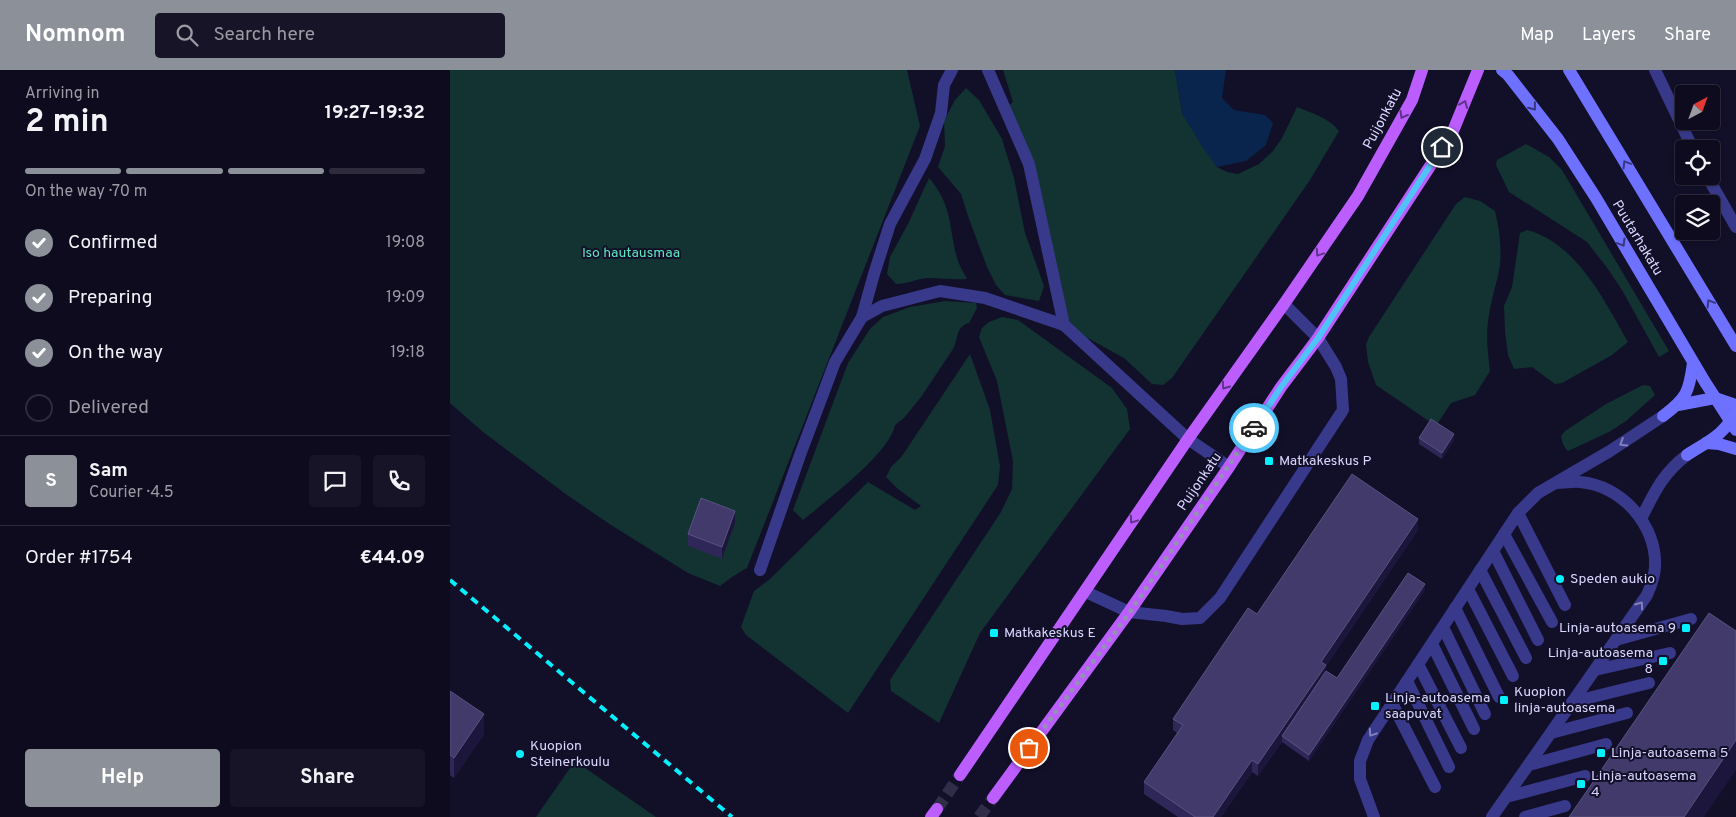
<!DOCTYPE html>
<html lang="en">
<head>
<meta charset="utf-8">
<style>
	body { margin:0; font-family:Overpass,sans-serif; background:#171428; color:#f1f3f6; height:100vh; display:flex; flex-direction:column; font-size:19px; white-space:nowrap }
	* { box-sizing:border-box; margin:0 }
	p { font-size:16px; color:#9b9ba4 }
	.icon { flex:none; width:28px; height:28px; fill:none; stroke:currentColor; stroke-width:2; stroke-linecap:round; stroke-linejoin:round }
	.map { position:relative; flex:1; overflow:hidden }
	.panel { display:flex; flex-direction:column; background:#0e0b1f; width:450px }
	.panel>* { flex:none }
	.needle { width:32px; rotate:41deg }
	.fabs { position:absolute; left:1225px; top:15px; display:grid; gap:10px }
	.fabs a { display:grid; place-items:center; width:45px; height:45px; border-radius:5px; background:#0e0b1f; box-shadow:0 1px 4px #0004,0 0 0 1px #2e2b3d; font-size:25px }
	.pin { position:absolute; display:grid; place-items:center; width:42px; height:42px; color:#fff; margin:-21px; border:2px solid #fff; border-radius:50%; box-shadow:0 1px 5px #0007 }
	.courier { position:absolute; display:grid; place-items:center; width:50px; height:50px; margin:-25px; border:4px solid #4fc3f7; border-radius:50%; background:#fff; color:#222; box-shadow:0 1px 6px #0007 }
	.summary em { font-style:normal; font-weight:700 }
	.summary div { display:flex; flex-direction:column-reverse }
	.summary { display:flex; align-items:center; justify-content:space-between; height:85px; padding:0 25px }
	h1 { font-size:32px; font-weight:700; line-height:38px }
	.bar { display:grid; grid-template-columns:repeat(4,1fr); gap:8px 5px; align-content:center; height:60px; padding:0 25px }
	.bar i { height:6px; border-radius:4px; background:#2e2b3d }
	.bar .active { background:#8c9099 }
	.bar p { grid-column:span 4 }
	.line { display:flex; align-items:center; gap:12px; padding:0 25px; border-top:1px solid #2e2b3d }
	.line div { flex:1 }
	.round { display:grid; place-items:center; flex:none; width:52px; height:52px; border-radius:5px; background:#171428 }
	ol { padding:0 25px; list-style:none }
	li { display:flex; align-items:center; gap:15px; height:55px }
	li p { margin-inline-start:auto }
	li .icon { padding:5px; border-radius:50%; background:#8c9099; color:#fff; stroke-width:4 }
	li:last-child { color:#9b9ba4 }
	li i { width:28px; height:28px; border:2px solid #2e2b3d; border-radius:50% }
	.button { display:flex; gap:10px; margin-top:auto; padding:10px 25px }
	.button a { flex:1; height:58px; border-radius:5px; background:#8c9099; color:#fff; font-size:20px; font-weight:700; line-height:58px; text-align:center }
	.button a+a { background:#171428; color:#f1f3f6 }
	header { display:flex; align-items:center; gap:30px; box-sizing:border-box; height:70px; padding:0 25px; background:#8c9099; color:#fff }
	header strong { font-size:24px }
	nav { display:flex; gap:28px; margin-inline-start:auto; font-size:18px }
	.search { width:350px; height:45px; background:#171428; display:flex; align-items:center; gap:12px; box-sizing:border-box; padding:0 18px; border-radius:5px; color:#9b9ba4; font-size:19px }
	main { display:flex; flex:1; min-height:0 }
	.map>svg:first-child { display:block }
	.green { fill:#123331 }
	.water { fill:#0a254d }
	.lines { fill:none; stroke-linecap:round; stroke-linejoin:round }
	.primary-tunnel { stroke:#302d49; stroke-width:12; stroke-dasharray:12 6; stroke-linecap:butt }
	.lane { stroke:#38398a; stroke-width:12 }
	.street { stroke:#38398a; stroke-width:12 }
	.secondary { stroke:#6e70ff; stroke-width:12 }
	.primary { stroke:#bc5eff; stroke-width:12 }
	.rail { stroke:#03f0ff; stroke-width:4; stroke-dasharray:8 6; stroke-linecap:butt }
	.wall { fill:#2f2758 }
	.shaded-wall { fill:#1c163d }
	.building { fill:#413a6a; stroke:#595381 }
	.oneway { stroke:#5e3389 }
	.oneway2 { stroke:#37367f }
	.oneway3 { stroke:#8180bf }
	.done { stroke:#9491b4; stroke-width:5; stroke-dasharray:0 9 }
	.route { stroke:#4fc3f7; stroke-width:6 }
	.poi-dot { fill:#03f0ff; stroke:#120f29; stroke-width:2 }
	.labels { text-anchor:middle; dominant-baseline:central; stroke-width:4; stroke-linejoin:round; paint-order:stroke }
	.street-label { font-size:14px; fill:#dad7ff; stroke:#120f29 }
	.park-label { font-size:14px; fill:#5de5bd; stroke:#120f29 }
	.poi-label { font-size:14px; fill:#dad7ff; stroke:#120f29; text-anchor:start }
</style>
</head>
<body>
<header>
<strong>Nomnom</strong>
<div class="search"><svg class="icon" aria-label="search" viewBox="0 0 24 24"><circle cx="10" cy="10" r="6"/><path d="M15 15l6 6"/></svg>Search here</div>
<nav><a>Map</a><a>Layers</a><a>Share</a></nav>
</header>
<main>
<section class="panel">
<div class="summary"><div><h1>2 min</h1><p>Arriving in</p></div><em>19:27–19:32</em></div>
<div class="bar"><i class="active"></i><i class="active"></i><i class="active"></i><i></i><p>On the way · 70 m</p></div>
<ol>
<li><svg class="icon" aria-label="check" viewBox="0 0 24 24"><path d="M5 12l5 5 9-10"/></svg>Confirmed<p>19:08</p></li>
<li><svg class="icon" aria-label="check" viewBox="0 0 24 24"><path d="M5 12l5 5 9-10"/></svg>Preparing<p>19:09</p></li>
<li><svg class="icon" aria-label="check" viewBox="0 0 24 24"><path d="M5 12l5 5 9-10"/></svg>On the way<p>19:18</p></li>
<li><i></i>Delivered</li>
</ol>
<div class="line" style="height:90px"><b class="round" style="background:#8c9099;color:#fff">S</b><div><b>Sam</b><p>Courier · 4.5</p></div><a class="round"><svg class="icon" aria-label="chat" viewBox="0 0 24 24"><path d="M4 5h16v11H9l-5 4z"/></svg></a><a class="round"><svg class="icon" aria-label="phone" viewBox="0 0 24 24"><path d="M5 4h4l2 5-3 2q2 4 5 5l2-3 5 2v4C11 20 4 13 5 4z"/></svg></a></div>
<div class="line" style="height:65px"><div>Order #1754</div><b>€44.09</b></div>
<div class="button"><a>Help</a><a>Share</a></div>
</section>
<div class="map">
<svg width="1286" height="747" viewBox="0 0 1286 747">
	<rect width="100%" height="100%" fill="#120f29"/>
	<g class="green">
		<polygon points="0,0 457,0 470,56 297,498 282,507 270,516 238,503 161,455 117,425 33,362 0,333"/>
		<path d="M553,0H725L732,43L767,97L777,102L788,104L809,94L823,81L832,68L847,37C862,43 879,48 889,61L860,110L722,308L713,315L702,314L674,288L614,255L579,94L556,38L563,32Z"/>
		<polygon points="516,18 529,30 552,69 564,108 575,163 594,216 589,231 555,225 546,215 537,197 518,146 511,124 488,97 495,76 494,51 505,30"/>
		<polygon points="1076,74 1099,87 1112,100 1219,281 1209,287 1172,220 1158,199 1137,172 1059,122 1046,95 1047,90"/>
		<path d="M479,108C504,137 498,158 508,191C510,197 514,203 517,209C503,210 491,208 477,208C467,209 457,214 446,214L437,204L440,187L458,154Z"/>
		<path d="M1015,127L1030,131L1045,141C1050,162 1053,185 1048,206C1044,221 1040,236 1038,251C1036,268 1038,285 1040,301L1025,325L1001,333L986,356L926,315L918,292L916,274L919,267L1006,134Z"/>
		<path d="M1077,160C1127,173 1155,232 1178,272L1162,285L1112,313L1105,314L1082,297L1064,299L1058,285L1055,262L1054,236L1062,217L1070,163Z"/>
		<path d="M495,231L526,233L527,238L519,253C505,257 509,268 503,279L471,327L454,348L445,355C440,383 376,431 353,450L343,440L398,293L420,259L433,247L460,237Z"/>
		<polygon points="552,247 568,250 662,318 677,339 680,359 530,563 489,653 441,621 440,610 551,442 562,419 563,391 547,311 529,267 532,258 539,252"/>
		<polygon points="520,284 540,340 550,396 548,415 398,643 296,565 291,557 304,521 320,509 418,412 465,440 471,436 448,419 436,407 441,397 452,386"/>
		<path d="M1193,315L1200,316L1205,325L1176,351L1159,362L1118,381C1113,376 1112,372 1111,366L1115,361L1156,334Z"/>
		<polygon points="125,691 206,747 86,747"/>
	</g>
	<polygon class="water" points="725,0 776,0 772,28 784,40 815,45 823,53 816,75 796,91 767,97 753,78 732,43"/>
	<g class="lines">
		<g class="primary-tunnel">
			<polyline points="487,739 510,705"/>
			<polyline points="529,747 543,728"/>
		</g>
		<g class="lane">
			<polyline points="538,0 579,94 614,255 738,369 779,397"/>
			<polyline points="412,247 424,204 440,154 475,89 491,43 494,15 502,0"/>
			<polyline points="1068,443 1115,535"/>
			<path d="M1191,449C1204,423 1212,404 1237,385"/>
			<polyline points="1054,464 1102,552"/>
			<polyline points="1043,481 1088,570"/>
			<polyline points="310,500 350,385 385,292 412,247 432,236 490,221 535,228 614,255"/>
			<polyline points="1030,500 1076,588"/>
			<polyline points="1018,519 1063,606"/>
			<polyline points="636,522 679,542 716,546 732,549 750,548 770,528 893,340 891,309 886,297 868,268 834,234"/>
			<polyline points="1005,538 1049,627"/>
			<polyline points="993,557 1035,644"/>
			<polyline points="1166,570 1241,549"/>
			<polyline points="982,574 1024,659"/>
			<polyline points="968,594 1011,678"/>
			<polyline points="1145,600 1220,583"/>
			<polyline points="957,611 999,697"/>
			<polyline points="1122,632 1199,613"/>
			<polyline points="942,633 985,717"/>
			<polyline points="1101,663 1177,643"/>
			<polyline points="1079,695 1156,674"/>
			<polyline points="1056,727 1135,706"/>
			<polyline points="924,747 910,709 910,691 918,670 1068,443 1088,423 1160,381 1213,346"/>
			<path d="M1042,747L1197,525C1201,516 1205,506 1205,496C1207,455 1171,415 1130,412C1123,411 1115,413 1107,413"/>
			<polyline points="1075,747 1115,736"/>
		</g>
		<g class="street">
			<polyline points="1205,0 1243,79"/>
			<polyline points="1257,106 1286,157"/>
		</g>
		<g class="secondary">
			<polyline points="1052,0 1058,5 1108,69 1146,128 1255,312 1286,360"/>
			<polyline points="1119,0 1286,276"/>
			<polyline points="1228,335 1265,328 1286,335"/>
			<path d="M1213,346C1237,328 1239,322 1243,293"/>
			<polyline points="1256,373 1269,374 1286,379"/>
			<path d="M1237,385C1257,372 1276,364 1286,341"/>
		</g>
		<g class="primary">
			<polyline points="510,705 738,369 834,234 908,126 962,30 972,0"/>
			<polyline points="543,728 679,542 779,397 831,317 868,268 1003,61 1028,0"/>
			<polyline points="481,747 487,739"/>
		</g>
		<polyline class="rail" points="0,510 282,747"/>
	</g>
	<g class="wall">
		<polygon points="969,368 1004,370 992,389 969,374"/>
		<polygon points="285,453 272,489 238,476 238,464"/>
		<polygon points="968,460 876,596 876,601 887,608 975,520 859,691 832,672 808,706 802,702 771,747 728,747 694,724 694,712 727,663 723,660 723,649 807,544"/>
		<polygon points="0,621 34,664 4,708 0,705"/>
	</g>
	<g class="shaded-wall">
		<polygon points="1004,364 1004,370 992,389 992,383"/>
		<polygon points="285,441 285,453 272,489 272,477"/>
		<polygon points="968,449 968,460 876,596 876,607 832,666 832,672 808,706 808,694 871,592"/>
		<polygon points="975,514 975,520 859,691 859,685"/>
		<polygon points="34,644 34,664 4,708 4,688"/>
		<polygon points="1286,670 1286,700 1254,747 1234,747"/>
		<polygon points="802,690 802,702 771,747 763,747"/>
	</g>
	<g class="building">
		<polygon points="981,349 1004,364 992,383 969,368"/>
		<polygon points="902,404 968,449 871,592 876,595 808,694 802,690 763,747 745,747 694,712 733,655 723,649 798,538 807,544"/>
		<polygon points="251,428 285,441 272,477 238,464"/>
		<polygon points="958,503 975,514 859,685 832,666 876,601 887,608"/>
		<polygon points="1259,543 1286,561 1286,670 1234,747 1119,747"/>
		<polygon points="0,621 34,644 4,688 0,685"/>
	</g>
	<defs><path id="oneway-chevron" d="M-2-3.5L2.5 0L-2 3.5" fill="none" stroke-width="1.6" stroke-linecap="round" stroke-linejoin="round" transform="scale(1.25)"/></defs>
	<g class="oneway">
		<use href="#oneway-chevron" transform="translate(1014 34) rotate(-68)"/>
		<use href="#oneway-chevron" transform="translate(953 45) rotate(119)"/>
		<use href="#oneway-chevron" transform="translate(869 183) rotate(124)"/>
		<use href="#oneway-chevron" transform="translate(775 316) rotate(125)"/>
		<use href="#oneway-chevron" transform="translate(683 450) rotate(124)"/>
	</g>
	<g class="oneway2">
		<use href="#oneway-chevron" transform="translate(1083 37) rotate(52)"/>
		<use href="#oneway-chevron" transform="translate(1176 94) rotate(-121)"/>
		<use href="#oneway-chevron" transform="translate(1172 173) rotate(59)"/>
		<use href="#oneway-chevron" transform="translate(1260 233) rotate(-121)"/>
	</g>
	<g class="oneway3">
		<use href="#oneway-chevron" transform="translate(1173 373) rotate(148)"/>
		<use href="#oneway-chevron" transform="translate(1190 535) rotate(-55)"/>
		<use href="#oneway-chevron" transform="translate(922 663) rotate(124)"/>
	</g>
	<g class="lines">
		<polyline class="done" points="579,678 680,542 804,358"/>
		<polyline class="route" points="804,358 831,317 868,268 992,77"/>
	</g>
	<g class="poi-dot">
		<rect x="814" y="386" width="10" height="10" rx="2.5"/>
		<circle cx="1110" cy="509" r="5"/>
		<rect x="1231" y="553" width="10" height="10" rx="2.5"/>
		<rect x="539" y="558" width="10" height="10" rx="2.5"/>
		<rect x="1208" y="586" width="10" height="10" rx="2.5"/>
		<rect x="1049" y="625" width="10" height="10" rx="2.5"/>
		<rect x="920" y="631" width="10" height="10" rx="2.5"/>
		<rect x="1146" y="678" width="10" height="10" rx="2.5"/>
		<circle cx="70" cy="684" r="5"/>
		<rect x="1126" y="709" width="10" height="10" rx="2.5"/>
	</g>
	<g class="labels">
		<g class="street-label">
			<text transform="translate(933 49) rotate(-62)">Puijonkatu</text>
			<text transform="translate(1187 168) rotate(59)">Puutarhakatu</text>
			<text transform="translate(750 412) rotate(-56)">Puijonkatu</text>
		</g>
		<g class="park-label">
			<text x="181" y="183">Iso hautausmaa</text>
		</g>
		<g class="poi-label">
			<text x="829" y="391">Matkakeskus P</text>
			<text x="1120" y="509">Speden aukio</text>
			<text x="1226" y="558" text-anchor="end">Linja-autoasema 9</text>
			<text x="554" y="563">Matkakeskus E</text>
			<text x="1203" y="583" text-anchor="end">Linja-autoasema<tspan x="1203" dy="16">8</tspan></text>
			<text x="1064" y="622">Kuopion<tspan x="1064" dy="16">linja-autoasema</tspan></text>
			<text x="935" y="628">Linja-autoasema<tspan x="935" dy="16">saapuvat</tspan></text>
			<text x="80" y="676">Kuopion<tspan x="80" dy="16">Steinerkoulu</tspan></text>
			<text x="1161" y="683">Linja-autoasema 5</text>
			<text x="1141" y="706">Linja-autoasema<tspan x="1141" dy="16">4</tspan></text>
		</g>
	</g>
</svg>
<div class="fabs">
<a><svg class="needle" viewBox="-14 -14 28 28"><path d="M0-13l5 13h-10z" fill="#e53935"/><path d="M0 13l5-13h-10z" fill="#9b9ba4"/></svg></a>
<a><svg class="icon" aria-label="locate" viewBox="0 0 24 24"><circle cx="12" cy="12" r="6"/><path d="M12 2v4M12 18v4M2 12h4M18 12h4"/></svg></a>
<a><svg class="icon" aria-label="layers" viewBox="0 0 24 24"><path d="M12 4l9 5-9 5-9-5zM3 14l9 5 9-5"/></svg></a>
</div>
<div class="pin" style="left:579px;top:678px;background:#ea580c"><svg class="icon" aria-label="bag" viewBox="0 0 24 24"><path d="M5 8h14l-1 12H6zM9 8a3 3 0 0 1 6 0"/></svg></div>
<div class="pin" style="left:992px;top:77px;background:#1f2937"><svg class="icon" aria-label="home" viewBox="0 0 24 24"><path d="M3 11l9-7 9 7M6 9v11h12V9"/></svg></div>
<div class="courier" style="left:804px;top:358px"><svg class="icon" aria-label="car" viewBox="0 0 24 24"><path d="M5 17H2v-5l4-1 3-4h7l3 4 3 1v5h-3M9 17h6M6 11h13"/><circle cx="7" cy="17" r="2"/><circle cx="17" cy="17" r="2"/></svg></div>
</div>
</main>
</body>
</html>
